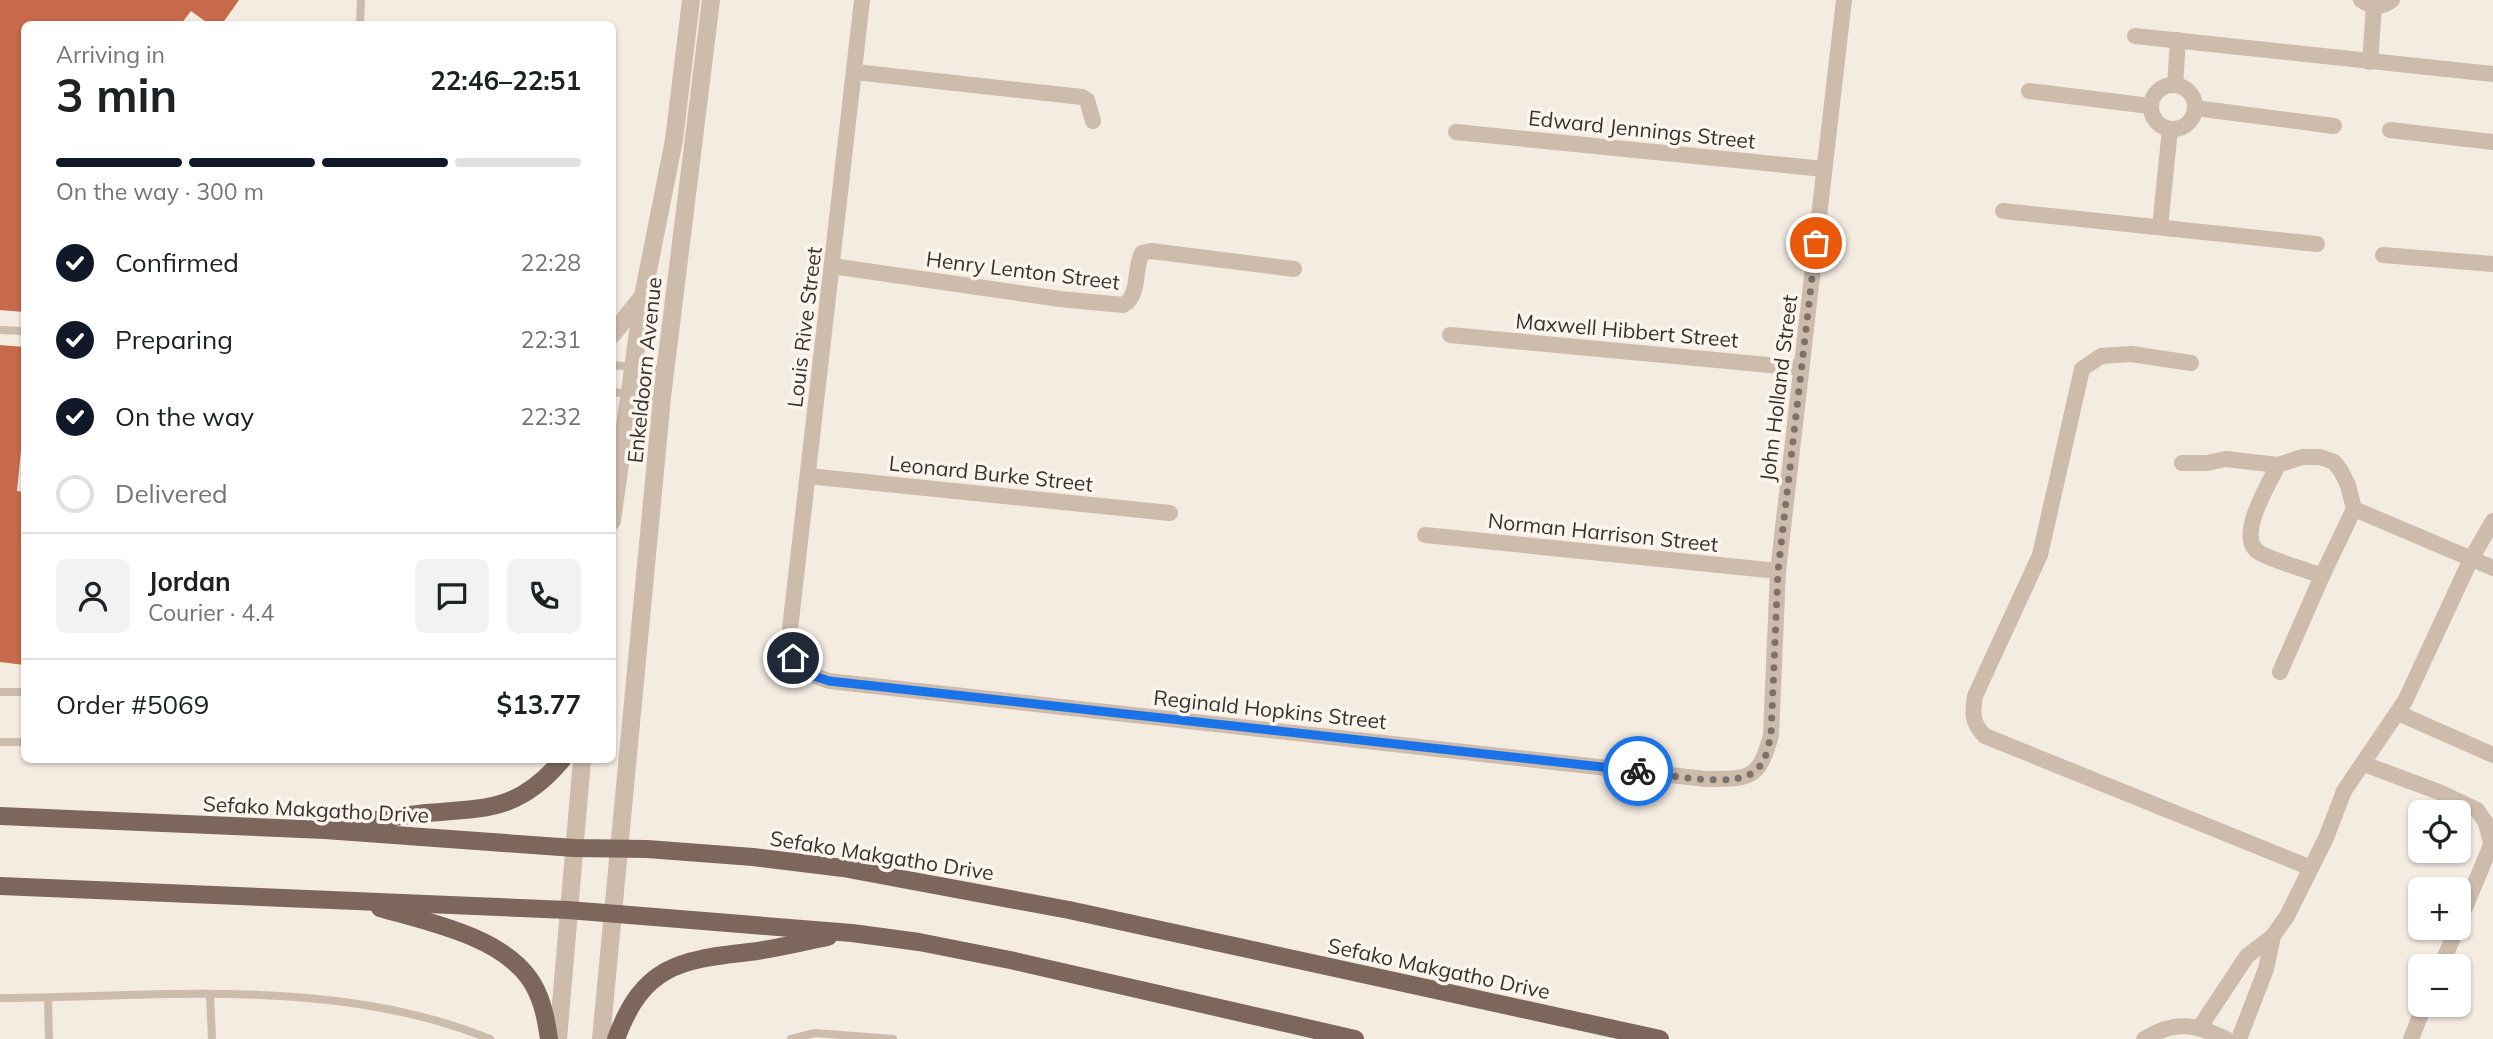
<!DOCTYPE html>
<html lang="en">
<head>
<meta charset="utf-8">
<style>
	body { margin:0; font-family:Mulish,sans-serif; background:#f2f2f2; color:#202124; height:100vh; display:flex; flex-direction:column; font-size:26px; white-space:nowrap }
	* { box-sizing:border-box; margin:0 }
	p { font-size:23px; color:#757577 }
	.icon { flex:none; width:38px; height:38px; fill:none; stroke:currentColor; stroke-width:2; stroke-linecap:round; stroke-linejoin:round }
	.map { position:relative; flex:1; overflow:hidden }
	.side { position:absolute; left:21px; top:21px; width:595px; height:742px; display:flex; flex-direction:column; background:#fff; border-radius:10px; box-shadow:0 2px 5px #0004 }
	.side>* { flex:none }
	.tools { position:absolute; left:2408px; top:800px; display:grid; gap:14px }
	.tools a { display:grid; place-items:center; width:63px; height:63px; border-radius:10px; background:#fff; box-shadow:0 2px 5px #0004; font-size:35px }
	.pin { position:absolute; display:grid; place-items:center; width:60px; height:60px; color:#fff; margin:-30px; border:4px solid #fff; border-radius:50%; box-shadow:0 2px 7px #0007 }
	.courier { position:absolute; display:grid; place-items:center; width:70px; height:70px; margin:-35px; border:5px solid #1a73e8; border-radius:50%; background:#fff; color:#222; box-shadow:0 2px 9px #0007 }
	.summary em { font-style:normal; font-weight:700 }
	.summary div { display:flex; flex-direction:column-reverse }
	.summary { display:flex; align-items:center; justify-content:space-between; height:119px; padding:0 35px }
	h1 { font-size:46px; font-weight:700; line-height:52px }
	.bar { display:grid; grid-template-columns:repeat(4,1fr); gap:10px 7px; align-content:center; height:84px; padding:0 35px }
	.bar i { height:9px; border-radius:5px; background:#e0e0e0 }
	.bar .active { background:#111827 }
	.bar p { grid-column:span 4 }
	.line { display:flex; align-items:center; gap:18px; padding:0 35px; border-top:2px solid #e0e0e0 }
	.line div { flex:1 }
	.round { display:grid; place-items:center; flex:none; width:74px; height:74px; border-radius:10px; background:#f2f2f2 }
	ol { padding:0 35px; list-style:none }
	li { display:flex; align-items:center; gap:21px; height:77px }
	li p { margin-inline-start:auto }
	li .icon { padding:7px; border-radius:50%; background:#111827; color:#fff; stroke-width:4 }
	li:last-child { color:#757577 }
	li i { width:38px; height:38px; border:4px solid #e0e0e0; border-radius:50% }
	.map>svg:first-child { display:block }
	.building { fill:#c8694b }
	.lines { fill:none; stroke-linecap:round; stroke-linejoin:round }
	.service { stroke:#cdbbac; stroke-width:8 }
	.minor { stroke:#cdbbac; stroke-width:16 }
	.tertiary { stroke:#cdbbac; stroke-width:18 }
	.primary { stroke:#7d675c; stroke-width:18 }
	.done { stroke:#7c716b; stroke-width:7; stroke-dasharray:0 12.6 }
	.route { stroke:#1a73e8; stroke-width:9 }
	.labels { text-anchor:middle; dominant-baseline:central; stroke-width:7; stroke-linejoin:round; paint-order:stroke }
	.street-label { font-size:21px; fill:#3b302b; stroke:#fbf5ee }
</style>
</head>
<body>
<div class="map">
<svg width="2493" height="1039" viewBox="0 0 2493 1039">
	<rect width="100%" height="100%" fill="#f4ebe1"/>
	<g class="building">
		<polygon points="0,0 239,0 222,24 209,24 191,11 181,24 24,24 24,312 0,310"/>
		<polygon points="0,345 24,347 24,419 17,491 24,492 24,665 0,662"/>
	</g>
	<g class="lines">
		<g class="service">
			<polyline points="360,24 361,0"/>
			<polyline points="0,330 23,331"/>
			<polyline points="612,365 665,370"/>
			<polyline points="612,392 662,397"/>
			<polyline points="0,692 24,692"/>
			<polyline points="0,742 24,742"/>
			<polyline points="210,995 212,1039"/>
			<path d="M0,998C163,997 335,976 490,1039"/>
			<polyline points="48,998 49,1039"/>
			<polyline points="791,1039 815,1033 893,1039"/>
		</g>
		<g class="minor">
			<path d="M862,0L790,629C790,662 798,671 829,681L1706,779C1750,779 1759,780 1771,735L1778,571L1844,0"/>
			<path d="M2361,0C2371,7 2382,8 2392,0"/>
			<polyline points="2135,36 2493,74"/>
			<polyline points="2370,62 2374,6"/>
			<polyline points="855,72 1082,97 1087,100 1093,121"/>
			<circle cx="2173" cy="107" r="22"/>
			<polyline points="2175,85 2178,40"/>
			<polyline points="2029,91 2150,106"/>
			<polyline points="2195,108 2334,126"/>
			<polyline points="2390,130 2493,142"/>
			<polyline points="1456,132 1824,169"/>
			<polyline points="2003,211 2317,244"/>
			<polyline points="2160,227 2170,129"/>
			<polyline points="2383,255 2493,264"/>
			<path d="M832,266L1060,299L1123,305C1140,297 1134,268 1142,253L1151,251L1294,269"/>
			<polyline points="1450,335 1801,368"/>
			<path d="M2191,363L2131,354L2101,356L2082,369L2040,555L1975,696C1972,714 1972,723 1985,736L2311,868"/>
			<polyline points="2182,463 2207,463 2226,459 2278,465 2302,457 2320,457 2334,462 2341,471 2348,485 2354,509 2493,568"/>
			<path d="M2278,465C2269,484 2234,539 2260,553C2279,563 2302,568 2322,576"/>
			<polyline points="808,476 1170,513"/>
			<polyline points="1425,535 1778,571"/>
			<polyline points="2280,672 2322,576 2354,509"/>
			<polyline points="2398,713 2493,755"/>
			<polyline points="2364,764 2439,792 2477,810 2486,823 2493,851"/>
			<polyline points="2459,922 2493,840"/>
			<polyline points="2441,966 2457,928"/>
			<polyline points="2200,1027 2247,956 2273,936 2287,916 2326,838 2344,791 2405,701 2471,559 2493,521"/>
			<path d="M2144,1039C2175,1020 2195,1024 2226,1039"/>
			<polyline points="2239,1039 2266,969 2273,936"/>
			<polyline points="2411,1039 2425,1004"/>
		</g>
		<g class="tertiary">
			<polyline points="612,335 643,296"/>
			<polyline points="612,521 643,296 674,140 691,0"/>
			<polyline points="558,1039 582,760"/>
			<polyline points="601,1039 662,397 711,0"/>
		</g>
		<g class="primary">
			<polyline points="0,816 325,830 574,848 647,849 753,857 843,868 1069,910 1660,1039"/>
			<path d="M346,826C373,820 399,816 426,813C487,808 519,811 562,760"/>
			<polyline points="0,886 568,910 852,933 919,942 1010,960 1355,1039"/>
			<path d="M380,908C428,922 499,936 529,978C542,996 546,1018 549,1039"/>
			<path d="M616,1039C643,966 678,960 749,952C775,949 802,942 828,937"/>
		</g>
	</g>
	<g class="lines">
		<path class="done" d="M1638,771C1665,774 1736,790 1756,770C1766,762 1768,747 1771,735L1778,571L1816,243"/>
		<polyline class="route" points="793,658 808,674 829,681 1638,771"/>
	</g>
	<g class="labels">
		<g class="street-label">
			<text transform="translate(1642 129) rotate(6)">Edward Jennings Street</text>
			<text transform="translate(1023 270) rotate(7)">Henry Lenton Street</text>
			<text transform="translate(804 327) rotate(-83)">Louis Rive Street</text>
			<text transform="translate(1627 330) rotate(5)">Maxwell Hibbert Street</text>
			<text transform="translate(644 370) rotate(-84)">Enkeldoorn Avenue</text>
			<text transform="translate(1778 388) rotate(-83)">John Holland Street</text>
			<text transform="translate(991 473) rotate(6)">Leonard Burke Street</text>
			<text transform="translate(1603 532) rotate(6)">Norman Harrison Street</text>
			<text transform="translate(1270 709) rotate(6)">Reginald Hopkins Street</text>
			<text transform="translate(316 809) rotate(3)">Sefako Makgatho Drive</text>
			<text transform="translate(882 855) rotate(9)">Sefako Makgatho Drive</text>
			<text transform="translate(1439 968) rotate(12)">Sefako Makgatho Drive</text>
		</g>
	</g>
</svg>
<div class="tools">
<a><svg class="icon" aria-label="locate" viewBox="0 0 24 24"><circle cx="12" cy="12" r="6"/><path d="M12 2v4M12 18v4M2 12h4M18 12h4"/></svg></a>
<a>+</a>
<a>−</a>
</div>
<div class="pin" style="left:1816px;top:243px;background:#ea580c"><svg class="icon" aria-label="bag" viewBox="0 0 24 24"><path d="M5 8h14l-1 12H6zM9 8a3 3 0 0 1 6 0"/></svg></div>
<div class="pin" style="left:793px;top:658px;background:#1f2937"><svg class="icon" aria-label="home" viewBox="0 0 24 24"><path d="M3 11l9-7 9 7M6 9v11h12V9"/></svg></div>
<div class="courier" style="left:1638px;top:771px"><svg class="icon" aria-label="bike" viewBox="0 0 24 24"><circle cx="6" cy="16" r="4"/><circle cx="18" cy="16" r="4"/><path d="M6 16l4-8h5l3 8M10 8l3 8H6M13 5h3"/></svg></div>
<section class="side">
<div class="summary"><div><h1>3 min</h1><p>Arriving in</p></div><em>22:46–22:51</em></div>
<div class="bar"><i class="active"></i><i class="active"></i><i class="active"></i><i></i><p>On the way · 300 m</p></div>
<ol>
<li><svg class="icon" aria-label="check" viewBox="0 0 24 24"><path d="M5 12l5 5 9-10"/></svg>Confirmed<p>22:28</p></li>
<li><svg class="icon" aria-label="check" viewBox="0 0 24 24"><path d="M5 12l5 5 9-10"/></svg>Preparing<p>22:31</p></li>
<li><svg class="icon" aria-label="check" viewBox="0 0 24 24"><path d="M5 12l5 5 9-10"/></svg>On the way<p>22:32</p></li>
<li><i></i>Delivered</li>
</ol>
<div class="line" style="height:126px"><a class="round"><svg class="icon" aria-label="person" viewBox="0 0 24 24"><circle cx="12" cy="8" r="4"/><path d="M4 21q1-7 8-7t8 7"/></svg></a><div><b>Jordan</b><p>Courier · 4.4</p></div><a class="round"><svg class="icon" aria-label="chat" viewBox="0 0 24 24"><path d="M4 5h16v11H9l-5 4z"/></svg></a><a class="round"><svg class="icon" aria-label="phone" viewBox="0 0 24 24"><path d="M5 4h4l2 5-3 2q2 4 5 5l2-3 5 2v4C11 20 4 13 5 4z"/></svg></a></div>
<div class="line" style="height:91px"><div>Order #5069</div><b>$13.77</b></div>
</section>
</div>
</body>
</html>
